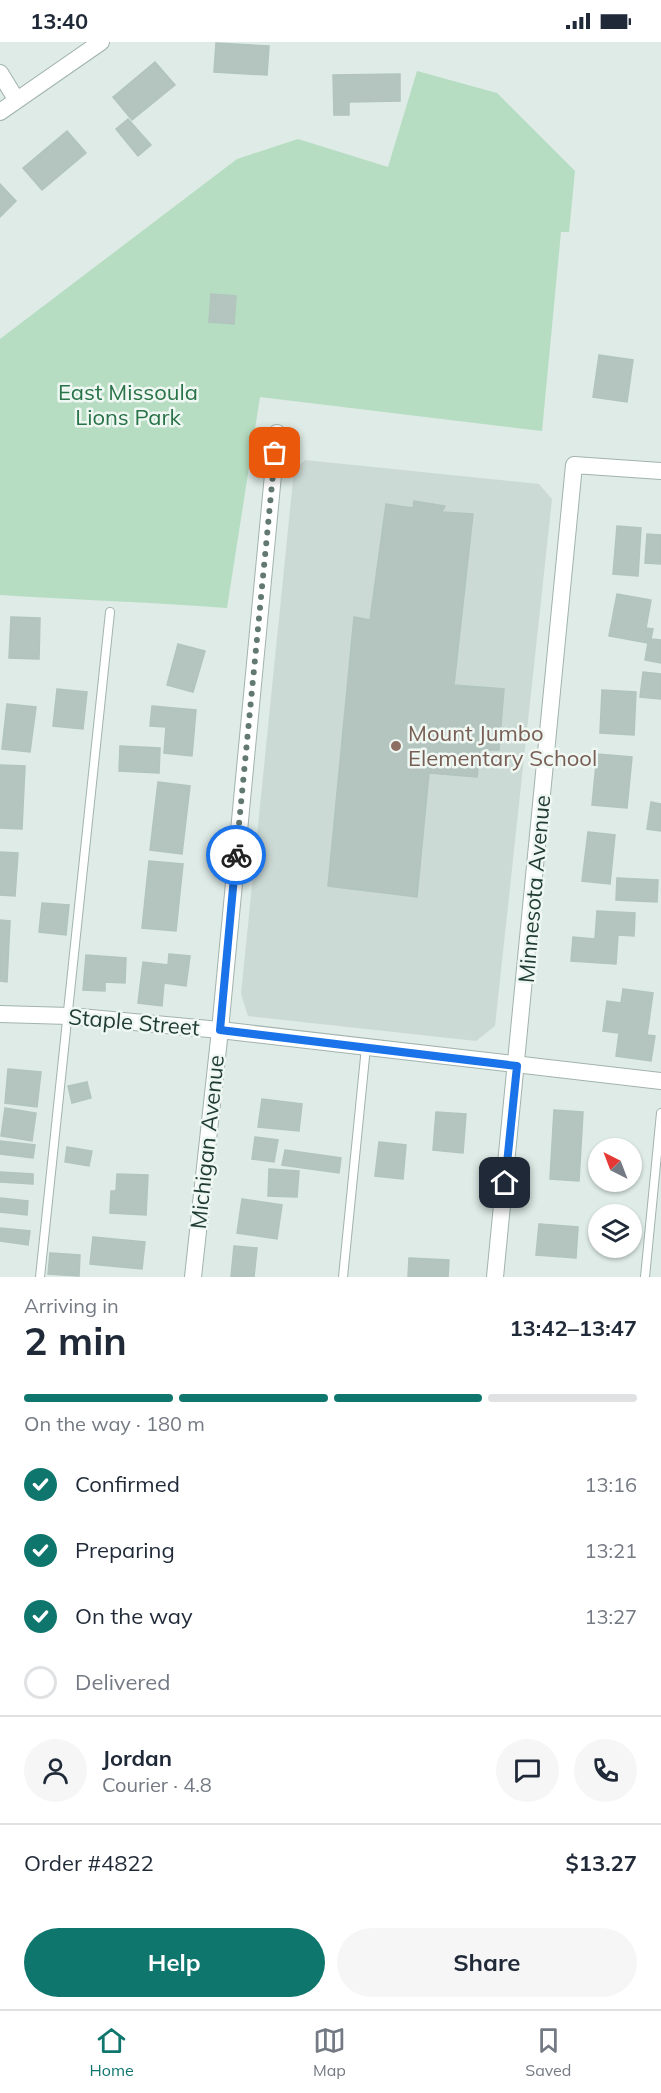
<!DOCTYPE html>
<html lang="en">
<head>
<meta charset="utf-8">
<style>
	body { margin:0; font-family:Mulish,sans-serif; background:#f6f6f7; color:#1f2937; height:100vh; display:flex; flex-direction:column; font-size:22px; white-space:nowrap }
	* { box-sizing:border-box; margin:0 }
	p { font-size:20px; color:#747a83 }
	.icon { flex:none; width:33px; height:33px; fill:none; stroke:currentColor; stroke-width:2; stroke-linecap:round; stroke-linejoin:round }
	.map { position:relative; height:1235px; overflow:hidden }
	.details { display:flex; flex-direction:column; background:#fff; flex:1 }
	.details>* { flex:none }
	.needle { width:39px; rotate:318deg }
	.buttons { position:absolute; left:588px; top:1096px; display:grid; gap:12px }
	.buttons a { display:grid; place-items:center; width:54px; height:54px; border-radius:50%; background:#fff; box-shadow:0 2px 4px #0004; font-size:30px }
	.pin { position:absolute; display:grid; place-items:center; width:51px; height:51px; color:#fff; margin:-26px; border-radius:12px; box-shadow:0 3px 9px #0006 }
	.courier { position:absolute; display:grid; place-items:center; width:60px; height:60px; margin:-30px; border:4px solid #1a73e8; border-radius:50%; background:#fff; color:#222; box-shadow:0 2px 8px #0007 }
	.overview em { font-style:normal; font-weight:700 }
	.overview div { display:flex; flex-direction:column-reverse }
	.overview { display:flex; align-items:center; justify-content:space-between; height:102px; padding:0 24px }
	h1 { font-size:39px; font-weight:700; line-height:45px }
	.bar { display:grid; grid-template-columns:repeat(4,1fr); gap:9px 6px; align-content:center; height:72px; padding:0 24px }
	.bar i { height:8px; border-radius:4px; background:#e0e1e3 }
	.bar .on { background:#0f766e }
	.bar p { grid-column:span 4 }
	.line { display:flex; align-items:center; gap:15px; padding:0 24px; border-top:2px solid #e0e1e3 }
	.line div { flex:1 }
	.round { display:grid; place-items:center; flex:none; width:63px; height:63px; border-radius:32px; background:#f6f6f7 }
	ol { padding:0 24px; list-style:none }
	li { display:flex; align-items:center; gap:18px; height:66px }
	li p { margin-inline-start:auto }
	li .icon { padding:6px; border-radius:50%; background:#0f766e; color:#fff; stroke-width:4 }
	li:last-child { color:#747a83 }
	li i { width:33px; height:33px; border:3px solid #e0e1e3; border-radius:50% }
	.button { display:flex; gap:12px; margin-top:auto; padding:12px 24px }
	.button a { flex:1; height:69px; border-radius:36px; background:#0f766e; color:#fff; font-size:24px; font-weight:700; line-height:69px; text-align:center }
	.button a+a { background:#f6f6f7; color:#1f2937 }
	.status { display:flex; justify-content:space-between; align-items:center; height:42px; padding:0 30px; background:#fff; direction:ltr }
	.status svg { height:16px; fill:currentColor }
	.menu { display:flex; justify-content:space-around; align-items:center; height:84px; border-top:2px solid #e0e1e3; background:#fff; font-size:16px; color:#747a83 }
	.menu a { display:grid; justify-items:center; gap:3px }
	.menu .on { color:#0f766e }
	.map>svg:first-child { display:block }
	.built { fill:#ccdad5 }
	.green { fill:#b6ddc2 }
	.building { fill:#b4c5bf; stroke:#b1c4bd; stroke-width:1.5 }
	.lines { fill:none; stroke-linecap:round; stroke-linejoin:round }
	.service-casing { stroke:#a1b3ad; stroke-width:10 }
	.minor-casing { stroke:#a1b3ad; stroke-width:18 }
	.service { stroke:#fff; stroke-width:8 }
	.minor { stroke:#fff; stroke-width:16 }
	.done { stroke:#627972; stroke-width:6; stroke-dasharray:0 10.8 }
	.route { stroke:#1a73e8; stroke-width:8 }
	.education-dot { fill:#8d6e63; stroke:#eff7f3; stroke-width:2 }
	.labels { text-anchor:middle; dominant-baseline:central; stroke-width:5; stroke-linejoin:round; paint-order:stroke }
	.park-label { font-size:22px; fill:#287348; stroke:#eff7f3 }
	.education-label { font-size:22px; fill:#785e54; stroke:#eff7f3; text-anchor:start }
	.street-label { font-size:22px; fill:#1f3b34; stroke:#eff7f3 }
</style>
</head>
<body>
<div class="status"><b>13:40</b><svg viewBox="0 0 49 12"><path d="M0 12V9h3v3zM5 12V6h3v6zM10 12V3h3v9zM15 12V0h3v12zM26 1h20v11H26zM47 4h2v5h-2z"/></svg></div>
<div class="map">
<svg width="661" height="1235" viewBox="0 0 661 1235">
	<rect width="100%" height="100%" fill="#deebe6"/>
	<polygon class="built" points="305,418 539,442 552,457 495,984 476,999 248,974 241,952 294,428"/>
	<path class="green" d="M417,29L497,51L575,129L569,190H561L542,389L260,355L227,566C151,560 76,558 0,553V297L237,117L298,97L388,125Z"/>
	<g class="building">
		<polygon points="216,1 269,4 267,33 214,30"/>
		<polygon points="155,20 175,43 132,78 113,55"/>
		<polygon points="400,32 400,59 349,60 349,73 334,73 333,33"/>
		<polygon points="128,77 151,103 138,114 116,87"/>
		<polygon points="67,89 86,111 42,148 23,126"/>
		<polygon points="0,142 16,159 0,175"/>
		<polygon points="211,252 236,254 234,282 209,280"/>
		<polygon points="599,313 633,318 627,360 593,355"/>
		<polygon points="414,459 445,464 442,470 473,472 454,643 504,647 499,708 480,708 477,735 429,731 417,855 328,844 354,575 370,578 386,462 413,466"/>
		<polygon points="617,484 641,486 638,534 613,532"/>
		<polygon points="647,492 661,493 661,522 645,521"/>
		<polygon points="617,552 651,558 646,586 653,587 651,597 661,598 661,621 645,618 648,601 609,594"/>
		<polygon points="11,575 40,576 39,617 9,616"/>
		<polygon points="178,602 205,609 193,650 167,643"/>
		<polygon points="643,630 661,632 661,657 640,655"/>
		<polygon points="57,647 87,650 83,687 53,684"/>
		<polygon points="602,648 636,650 634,693 600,691"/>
		<polygon points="7,662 36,665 30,710 2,707"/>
		<polygon points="152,664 196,668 192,714 164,711 166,685 150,684"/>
		<polygon points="120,704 160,706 159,731 119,729"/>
		<polygon points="597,712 632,715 627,766 592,763"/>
		<polygon points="0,723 25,724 22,787 0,786"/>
		<polygon points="158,740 190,744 182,812 150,808"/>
		<polygon points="651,760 661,762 661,789 647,787"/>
		<polygon points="588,790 615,793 610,842 582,839"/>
		<polygon points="0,810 18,811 15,854 0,853"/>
		<polygon points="149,819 183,822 176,889 142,886"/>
		<polygon points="617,836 658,838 657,860 616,858"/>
		<polygon points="42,861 69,863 66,893 39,890"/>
		<polygon points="597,869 635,871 634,894 618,893 616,922 571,919 573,895 595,897"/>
		<polygon points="0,878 10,879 7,940 0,939"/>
		<polygon points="169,912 190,914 186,944 164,941 162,964 138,961 143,920 168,923"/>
		<polygon points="86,913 126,916 125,941 105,940 105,949 83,948"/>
		<polygon points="623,947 653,951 647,993 655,994 651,1019 616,1014 619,991 603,989 607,959 621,961"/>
		<polygon points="8,1027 41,1030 37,1065 5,1061"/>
		<polygon points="87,1040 91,1056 72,1061 68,1044"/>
		<polygon points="262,1057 302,1062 299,1089 258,1085"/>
		<polygon points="5,1066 36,1071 32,1099 1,1094"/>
		<polygon points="554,1068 583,1070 579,1139 550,1137"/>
		<polygon points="436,1070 466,1072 463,1111 433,1108"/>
		<polygon points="255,1095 278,1098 274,1120 252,1117"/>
		<polygon points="0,1099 35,1103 33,1116 0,1112"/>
		<polygon points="379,1100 406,1103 403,1137 375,1134"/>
		<polygon points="67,1105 92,1109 89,1124 65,1120"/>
		<polygon points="285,1108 341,1116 339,1131 282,1123"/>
		<polygon points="269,1127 299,1129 297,1155 268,1154"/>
		<polygon points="0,1130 33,1132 33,1142 0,1140"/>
		<polygon points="117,1132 148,1133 146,1173 110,1171 111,1149 116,1149"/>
		<polygon points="0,1156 28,1159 27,1173 0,1170"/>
		<polygon points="242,1157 282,1163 277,1197 237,1191"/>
		<polygon points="539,1182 578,1185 576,1216 536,1213"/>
		<polygon points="0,1186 30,1189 28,1203 0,1199"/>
		<polygon points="93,1195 145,1200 142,1227 90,1222"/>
		<polygon points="234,1204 257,1206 254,1235 231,1235"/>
		<polygon points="50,1211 80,1213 79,1234 48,1232"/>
		<polygon points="409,1216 449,1218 448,1235 408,1235"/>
	</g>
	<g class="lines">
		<defs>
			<g id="service">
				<polyline points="40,1235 110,570"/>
				<polyline points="343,1235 366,1005"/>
				<polyline points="645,1235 661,1071"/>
			</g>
			<g id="minor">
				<polyline points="0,31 16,57"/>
				<polyline points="0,70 101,0"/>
				<polyline points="0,972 69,974 220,988 661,1039"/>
				<polyline points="193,1235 220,988 277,391"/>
				<polyline points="495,1235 574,423 661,429"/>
			</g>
		</defs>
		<use href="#service" class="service-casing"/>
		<use href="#minor" class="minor-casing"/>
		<use href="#service" class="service"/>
		<use href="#minor" class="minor"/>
	</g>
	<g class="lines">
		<polyline class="done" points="236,813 275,411"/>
		<polyline class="route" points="236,813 220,988 517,1024 505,1141"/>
	</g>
	<circle class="education-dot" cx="396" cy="704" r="6"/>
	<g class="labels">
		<g class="park-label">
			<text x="128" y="350">East Missoula<tspan x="128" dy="25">Lions Park</tspan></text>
		</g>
		<g class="education-label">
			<text x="408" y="691">Mount Jumbo<tspan x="408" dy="25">Elementary School</tspan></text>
		</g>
		<g class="street-label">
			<text transform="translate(534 847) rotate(-85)">Minnesota Avenue</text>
			<text transform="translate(134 980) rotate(5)">Staple Street</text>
			<text transform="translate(207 1100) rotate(-84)">Michigan Avenue</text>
		</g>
	</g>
</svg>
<div class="buttons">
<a><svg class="needle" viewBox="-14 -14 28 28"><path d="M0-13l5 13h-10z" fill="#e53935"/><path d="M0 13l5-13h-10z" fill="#747a83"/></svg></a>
<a><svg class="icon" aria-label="layers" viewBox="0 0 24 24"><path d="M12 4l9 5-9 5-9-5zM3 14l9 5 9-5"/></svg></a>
</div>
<div class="pin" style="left:275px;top:411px;background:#ea580c"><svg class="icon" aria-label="bag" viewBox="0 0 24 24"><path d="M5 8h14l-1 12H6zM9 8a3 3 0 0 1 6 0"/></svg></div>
<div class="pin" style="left:505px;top:1141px;background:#1f2937"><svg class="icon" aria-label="home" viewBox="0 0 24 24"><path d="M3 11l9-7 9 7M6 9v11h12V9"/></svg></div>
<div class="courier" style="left:236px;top:813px"><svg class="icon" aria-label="bike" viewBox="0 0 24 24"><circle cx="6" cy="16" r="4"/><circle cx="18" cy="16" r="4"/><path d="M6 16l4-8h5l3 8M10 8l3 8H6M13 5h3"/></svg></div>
</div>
<section class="details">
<div class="overview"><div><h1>2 min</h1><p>Arriving in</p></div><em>13:42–13:47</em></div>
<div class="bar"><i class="on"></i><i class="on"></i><i class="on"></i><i></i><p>On the way · 180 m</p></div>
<ol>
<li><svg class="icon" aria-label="check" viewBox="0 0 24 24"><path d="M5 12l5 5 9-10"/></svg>Confirmed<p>13:16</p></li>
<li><svg class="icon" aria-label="check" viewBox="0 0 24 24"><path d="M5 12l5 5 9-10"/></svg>Preparing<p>13:21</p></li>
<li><svg class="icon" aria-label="check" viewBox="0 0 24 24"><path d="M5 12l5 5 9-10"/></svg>On the way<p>13:27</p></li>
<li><i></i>Delivered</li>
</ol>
<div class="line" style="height:108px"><a class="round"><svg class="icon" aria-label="person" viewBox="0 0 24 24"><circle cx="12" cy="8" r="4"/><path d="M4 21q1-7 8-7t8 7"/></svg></a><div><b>Jordan</b><p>Courier · 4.8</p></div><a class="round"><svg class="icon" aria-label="chat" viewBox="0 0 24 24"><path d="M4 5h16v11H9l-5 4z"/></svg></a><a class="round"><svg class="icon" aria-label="phone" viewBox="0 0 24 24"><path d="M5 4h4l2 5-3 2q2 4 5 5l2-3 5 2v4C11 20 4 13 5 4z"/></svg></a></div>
<div class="line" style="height:78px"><div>Order #4822</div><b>$13.27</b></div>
<div class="button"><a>Help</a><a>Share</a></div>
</section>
<nav class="menu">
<a class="on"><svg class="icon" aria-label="home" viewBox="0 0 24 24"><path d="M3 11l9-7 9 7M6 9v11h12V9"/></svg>Home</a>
<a><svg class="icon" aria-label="map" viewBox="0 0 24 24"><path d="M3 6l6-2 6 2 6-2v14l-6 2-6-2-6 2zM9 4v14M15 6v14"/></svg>Map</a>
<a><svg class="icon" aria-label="saved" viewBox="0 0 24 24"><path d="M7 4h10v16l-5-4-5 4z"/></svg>Saved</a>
</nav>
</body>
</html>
